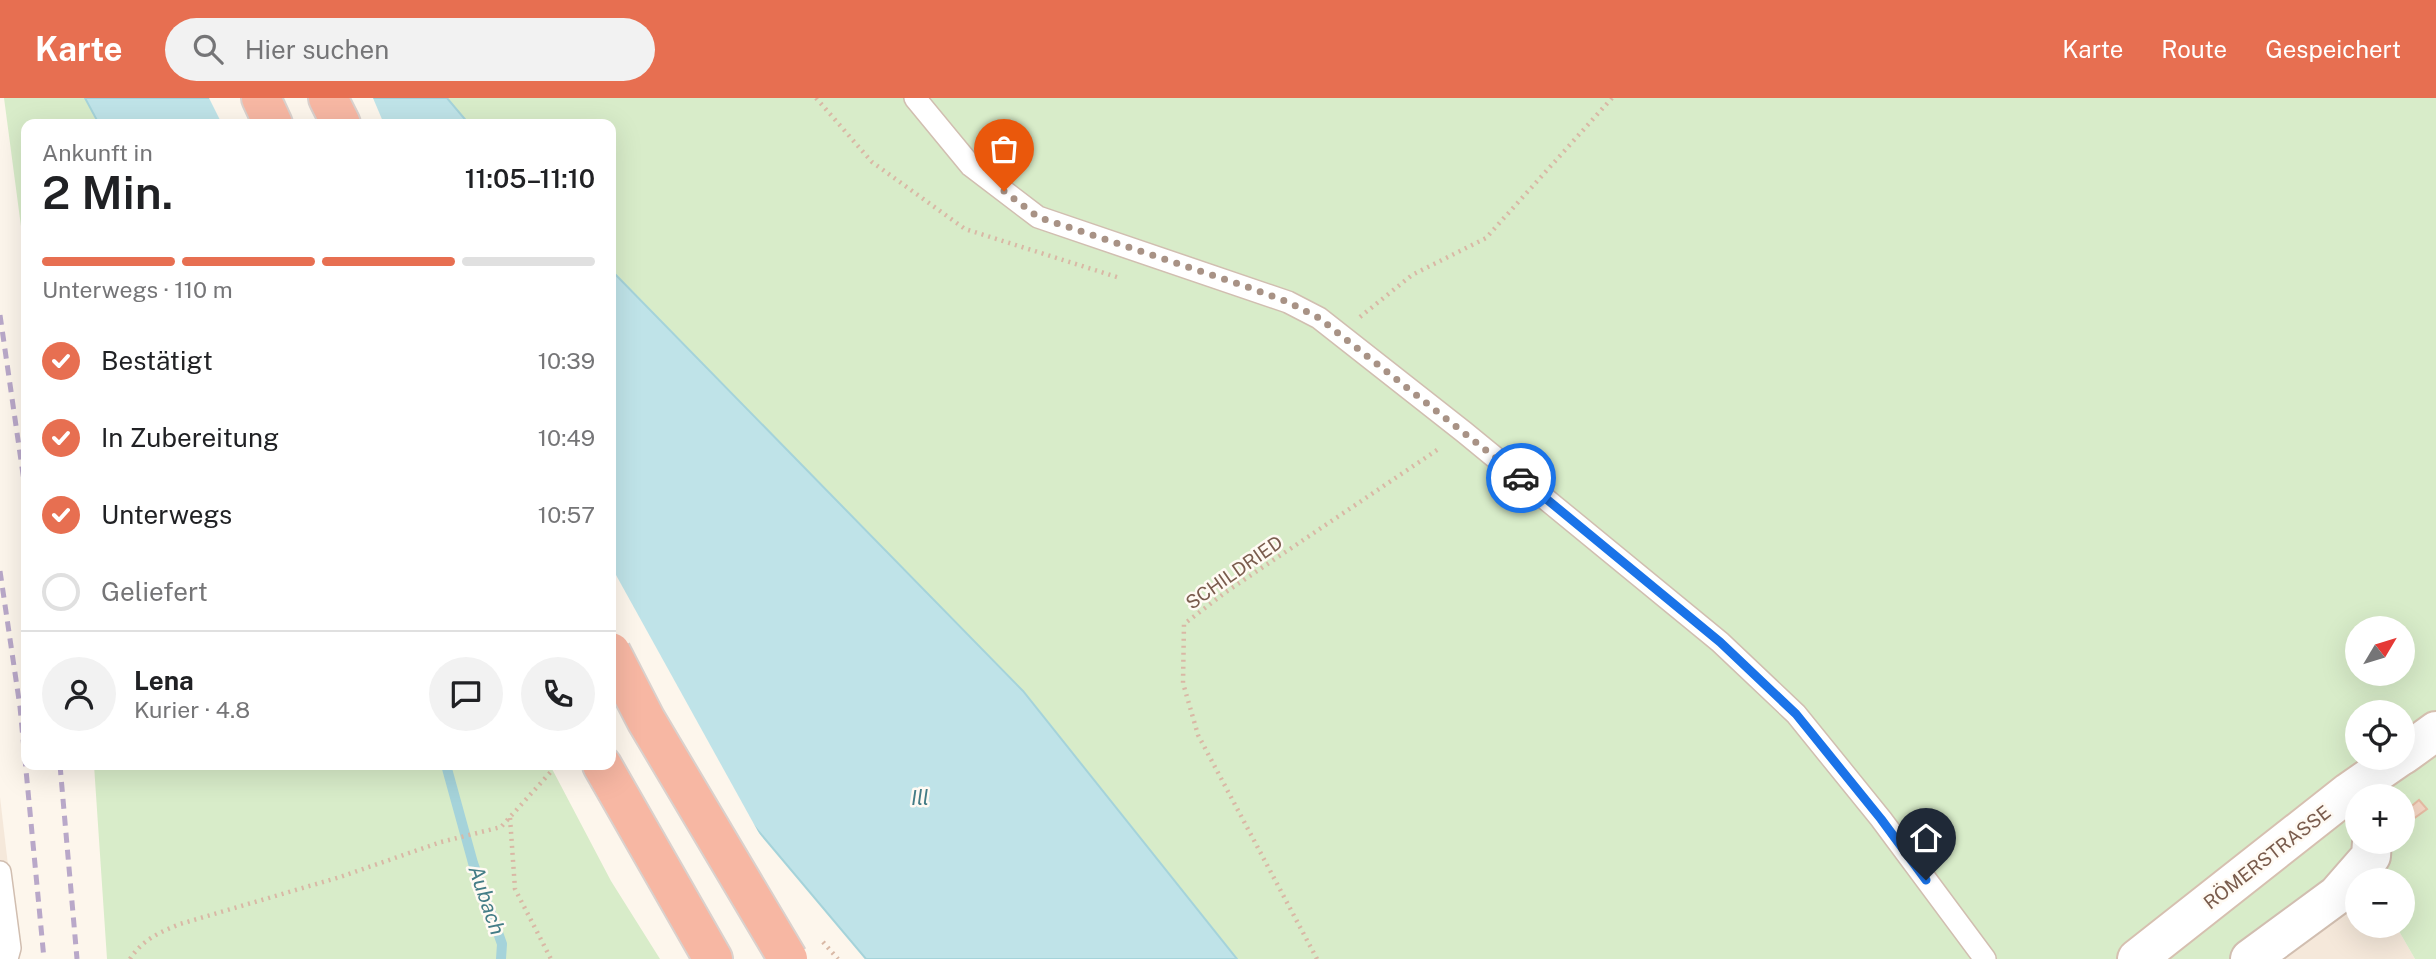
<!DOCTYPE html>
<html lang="de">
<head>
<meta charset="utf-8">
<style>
	body { margin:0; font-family:"Public Sans",sans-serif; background:#f2f2f2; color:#202124; height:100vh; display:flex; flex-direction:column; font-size:26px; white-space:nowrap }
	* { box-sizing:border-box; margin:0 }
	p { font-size:23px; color:#757577 }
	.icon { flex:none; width:38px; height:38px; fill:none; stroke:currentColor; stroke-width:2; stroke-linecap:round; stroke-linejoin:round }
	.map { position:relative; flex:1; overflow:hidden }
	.side { position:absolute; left:21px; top:21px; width:595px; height:651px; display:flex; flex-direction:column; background:#fff; border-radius:14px; box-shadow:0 7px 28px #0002 }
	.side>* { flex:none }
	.needle { width:46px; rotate:52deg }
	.buttons { position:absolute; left:2345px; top:518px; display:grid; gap:14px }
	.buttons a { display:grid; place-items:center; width:70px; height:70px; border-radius:50%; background:#fff; box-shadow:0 7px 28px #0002; font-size:35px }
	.pin { position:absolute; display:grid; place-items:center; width:60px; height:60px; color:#fff; margin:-72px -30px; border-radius:50% 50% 50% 0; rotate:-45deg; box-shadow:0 0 7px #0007 }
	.pin .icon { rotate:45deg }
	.courier { position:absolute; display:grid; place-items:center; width:70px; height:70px; margin:-35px; border:5px solid #1a73e8; border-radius:50%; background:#fff; color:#222; box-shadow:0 2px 9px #0007 }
	.head em { font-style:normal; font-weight:600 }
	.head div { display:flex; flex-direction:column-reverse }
	.head { display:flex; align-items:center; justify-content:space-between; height:119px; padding:0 21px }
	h1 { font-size:46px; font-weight:600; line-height:52px }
	.bar { display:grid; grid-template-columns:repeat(4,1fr); gap:10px 7px; align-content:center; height:84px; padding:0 21px }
	.bar i { height:9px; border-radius:5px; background:#e0e0e0 }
	.bar .on { background:#e76f51 }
	.bar p { grid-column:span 4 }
	.line { display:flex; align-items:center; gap:18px; padding:0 21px; border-top:2px solid #e0e0e0 }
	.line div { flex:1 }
	.round { display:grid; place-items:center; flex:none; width:74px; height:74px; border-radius:37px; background:#f2f2f2 }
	ol { padding:0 21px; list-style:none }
	li { display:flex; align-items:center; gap:21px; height:77px }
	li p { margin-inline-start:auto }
	li .icon { padding:7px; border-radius:50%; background:#e76f51; color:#fff; stroke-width:4 }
	li:last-child { color:#757577 }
	li i { width:38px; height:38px; border:4px solid #e0e0e0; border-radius:50% }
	header { display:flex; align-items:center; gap:42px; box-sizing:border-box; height:98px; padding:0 35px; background:#e76f51; color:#fff }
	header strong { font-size:33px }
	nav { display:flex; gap:38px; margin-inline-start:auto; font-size:24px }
	.search { width:490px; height:63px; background:#f2f2f2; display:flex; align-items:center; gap:18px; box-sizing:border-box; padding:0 24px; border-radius:38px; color:#757577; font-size:26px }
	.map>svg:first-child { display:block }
	.residential { fill:#f5e8da }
	.green { fill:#d8ecc9; fill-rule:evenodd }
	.water { fill:#bfe3e8; stroke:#a5d3da; stroke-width:2 }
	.pier { fill:#fdf6ec }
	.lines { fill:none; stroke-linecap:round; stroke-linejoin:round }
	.stream { stroke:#a5d3da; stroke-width:10 }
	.building { fill:#f3d5c3; stroke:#e6bba3; stroke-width:2 }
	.lane-casing { stroke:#d1beb0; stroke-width:24 }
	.street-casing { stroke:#d1beb0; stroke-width:42 }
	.secondary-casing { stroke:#d6c0b0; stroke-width:42 }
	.highway-casing { stroke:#dad1cd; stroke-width:42 }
	.path { stroke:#d9b8a5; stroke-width:4.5; stroke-dasharray:2 5; stroke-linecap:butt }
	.lane { stroke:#fff; stroke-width:21 }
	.street { stroke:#fff; stroke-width:38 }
	.secondary { stroke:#fff; stroke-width:38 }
	.highway { stroke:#f7b7a3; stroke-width:38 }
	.rail { stroke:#b9a8c9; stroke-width:5; stroke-dasharray:10 7; stroke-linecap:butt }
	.highway-bridge-casing { stroke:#dad1cd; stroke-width:42; stroke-linecap:butt }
	.highway-bridge { stroke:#f7b7a3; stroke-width:38 }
	.done { stroke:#a89285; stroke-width:7; stroke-dasharray:0 12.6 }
	.route { stroke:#1a73e8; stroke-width:9 }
	.labels { text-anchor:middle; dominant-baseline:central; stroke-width:5; stroke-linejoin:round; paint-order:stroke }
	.street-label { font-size:19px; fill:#7a5c4d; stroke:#fffaf3 }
	.water-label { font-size:21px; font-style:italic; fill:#437c86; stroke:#fffaf3 }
</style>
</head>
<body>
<header>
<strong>Karte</strong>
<div class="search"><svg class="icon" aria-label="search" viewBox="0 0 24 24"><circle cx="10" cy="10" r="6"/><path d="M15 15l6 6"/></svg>Hier suchen</div>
<nav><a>Karte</a><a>Route</a><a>Gespeichert</a></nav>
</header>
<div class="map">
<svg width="2436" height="861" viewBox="0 0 2436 861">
	<rect width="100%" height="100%" fill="#fdf6ec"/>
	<g class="residential">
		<polygon points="0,699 19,861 0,861"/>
		<polygon points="2357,787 2357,828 2396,828 2415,861 2250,861"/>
	</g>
	<g class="green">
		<polygon points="4,0 85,0 99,26 26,26 26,166"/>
		<path d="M447,0H2436V861H2415L2396,828H2403V782H2370L2250,861H1237L1023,593L611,172V26H469ZM2357,530H2403V576H2357ZM2357,614H2403V660H2357ZM2357,698H2403V744H2357Z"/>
		<polygon points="94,667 550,667 611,783 660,861 107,861"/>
	</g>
	<g class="water">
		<polygon points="85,0 447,0 469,26 99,26"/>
		<polygon points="611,172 1023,593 1237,861 866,861 611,558"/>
	</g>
	<g class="pier">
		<polygon points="209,0 373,0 384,26 222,26"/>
		<polygon points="611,468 765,746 611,563"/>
	</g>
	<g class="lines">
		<polyline class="stream" points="446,667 473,765 502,846 501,861"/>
	</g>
	<polygon class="building" points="2419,702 2427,711 2413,721 2407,712"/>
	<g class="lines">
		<defs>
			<g id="lane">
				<polyline points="915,0 971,68 1038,119 1288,204 1319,220 1464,334 1720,544 1796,616 1881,721 1985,861"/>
				<polyline points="0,774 10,850 7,861"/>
			</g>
			<polyline id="street" points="2250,861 2337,797 2371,758 2372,744"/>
			<g id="secondary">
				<polyline points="2403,657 2436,633"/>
				<polyline points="2137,861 2349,694 2398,660"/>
			</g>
			<g id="highway">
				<polyline points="261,0 273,26"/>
				<polyline points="328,0 341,26"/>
				<polyline points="602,667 713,861"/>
			</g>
		</defs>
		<use href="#lane" class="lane-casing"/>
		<use href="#street" class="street-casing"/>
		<use href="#secondary" class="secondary-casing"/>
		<use href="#highway" class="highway-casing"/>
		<g class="path">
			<polyline points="816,0 872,64 965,131 1120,180"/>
			<polyline points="1360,219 1412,177 1486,140 1612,0"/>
			<polyline points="510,720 515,791 551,861"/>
			<polyline points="823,844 838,861"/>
			<path d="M130,861C142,842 160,834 180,826L340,779L441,744L501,729L557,667"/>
			<polyline points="1317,861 1198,637 1183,585 1184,526 1226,494 1440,350"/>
		</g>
		<use href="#lane" class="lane"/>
		<use href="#street" class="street"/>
		<use href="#secondary" class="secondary"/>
		<use href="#highway" class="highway"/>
		<g class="rail">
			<polyline points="0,217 26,397"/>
			<polyline points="0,473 20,609 44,861"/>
			<polyline points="60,667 77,861"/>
		</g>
		<defs>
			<polyline id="highway-bridge" points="611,554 646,622 788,861"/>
		</defs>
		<use href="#highway-bridge" class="highway-bridge-casing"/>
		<use href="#highway-bridge" class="highway-bridge"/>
	</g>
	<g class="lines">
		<polyline class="done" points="1004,93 1038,119 1242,187 1288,204 1319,220 1521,380"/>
		<polyline class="route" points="1521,380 1720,544 1796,616 1881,721 1926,782"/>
	</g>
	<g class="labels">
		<g class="street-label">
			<text transform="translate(1234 474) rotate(-35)">SCHILDRIED</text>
			<text transform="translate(2267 759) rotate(-38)">RÖMERSTRASSE</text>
		</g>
		<g class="water-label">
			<text x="920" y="699">Ill</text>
			<text transform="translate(487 802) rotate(71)">Aubach</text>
		</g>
	</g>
</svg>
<div class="buttons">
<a><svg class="needle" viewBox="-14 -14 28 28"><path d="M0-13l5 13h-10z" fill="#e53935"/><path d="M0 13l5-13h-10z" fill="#757577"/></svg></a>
<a><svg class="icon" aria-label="locate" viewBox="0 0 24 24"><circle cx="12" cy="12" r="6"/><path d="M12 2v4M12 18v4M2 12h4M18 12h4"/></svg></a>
<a>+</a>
<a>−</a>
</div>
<div class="pin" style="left:1004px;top:93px;background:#ea580c"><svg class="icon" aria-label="bag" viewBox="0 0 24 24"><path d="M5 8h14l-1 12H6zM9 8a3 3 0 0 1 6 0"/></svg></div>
<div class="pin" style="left:1926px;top:782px;background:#1f2937"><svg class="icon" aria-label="home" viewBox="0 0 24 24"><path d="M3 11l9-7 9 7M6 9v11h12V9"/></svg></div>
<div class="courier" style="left:1521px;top:380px"><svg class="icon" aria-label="car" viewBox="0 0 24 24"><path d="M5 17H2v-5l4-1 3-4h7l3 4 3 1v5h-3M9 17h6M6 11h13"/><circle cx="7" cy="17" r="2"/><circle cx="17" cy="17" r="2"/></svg></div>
<section class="side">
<div class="head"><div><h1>2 Min.</h1><p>Ankunft in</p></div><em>11:05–11:10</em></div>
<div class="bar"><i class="on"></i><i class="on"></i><i class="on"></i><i></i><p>Unterwegs · 110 m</p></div>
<ol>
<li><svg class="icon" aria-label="check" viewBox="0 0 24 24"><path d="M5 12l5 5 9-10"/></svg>Bestätigt<p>10:39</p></li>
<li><svg class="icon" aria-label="check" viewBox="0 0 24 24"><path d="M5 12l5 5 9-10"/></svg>In Zubereitung<p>10:49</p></li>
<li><svg class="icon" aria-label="check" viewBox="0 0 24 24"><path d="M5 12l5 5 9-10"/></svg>Unterwegs<p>10:57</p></li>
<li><i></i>Geliefert</li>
</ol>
<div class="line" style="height:126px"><a class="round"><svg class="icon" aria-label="person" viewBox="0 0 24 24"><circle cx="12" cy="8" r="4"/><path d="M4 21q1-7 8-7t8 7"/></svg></a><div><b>Lena</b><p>Kurier · 4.8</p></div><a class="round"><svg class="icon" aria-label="chat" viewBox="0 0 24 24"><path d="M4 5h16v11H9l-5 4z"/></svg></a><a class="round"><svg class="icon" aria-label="phone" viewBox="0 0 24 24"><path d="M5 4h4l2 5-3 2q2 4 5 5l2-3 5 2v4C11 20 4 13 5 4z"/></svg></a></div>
</section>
</div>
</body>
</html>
